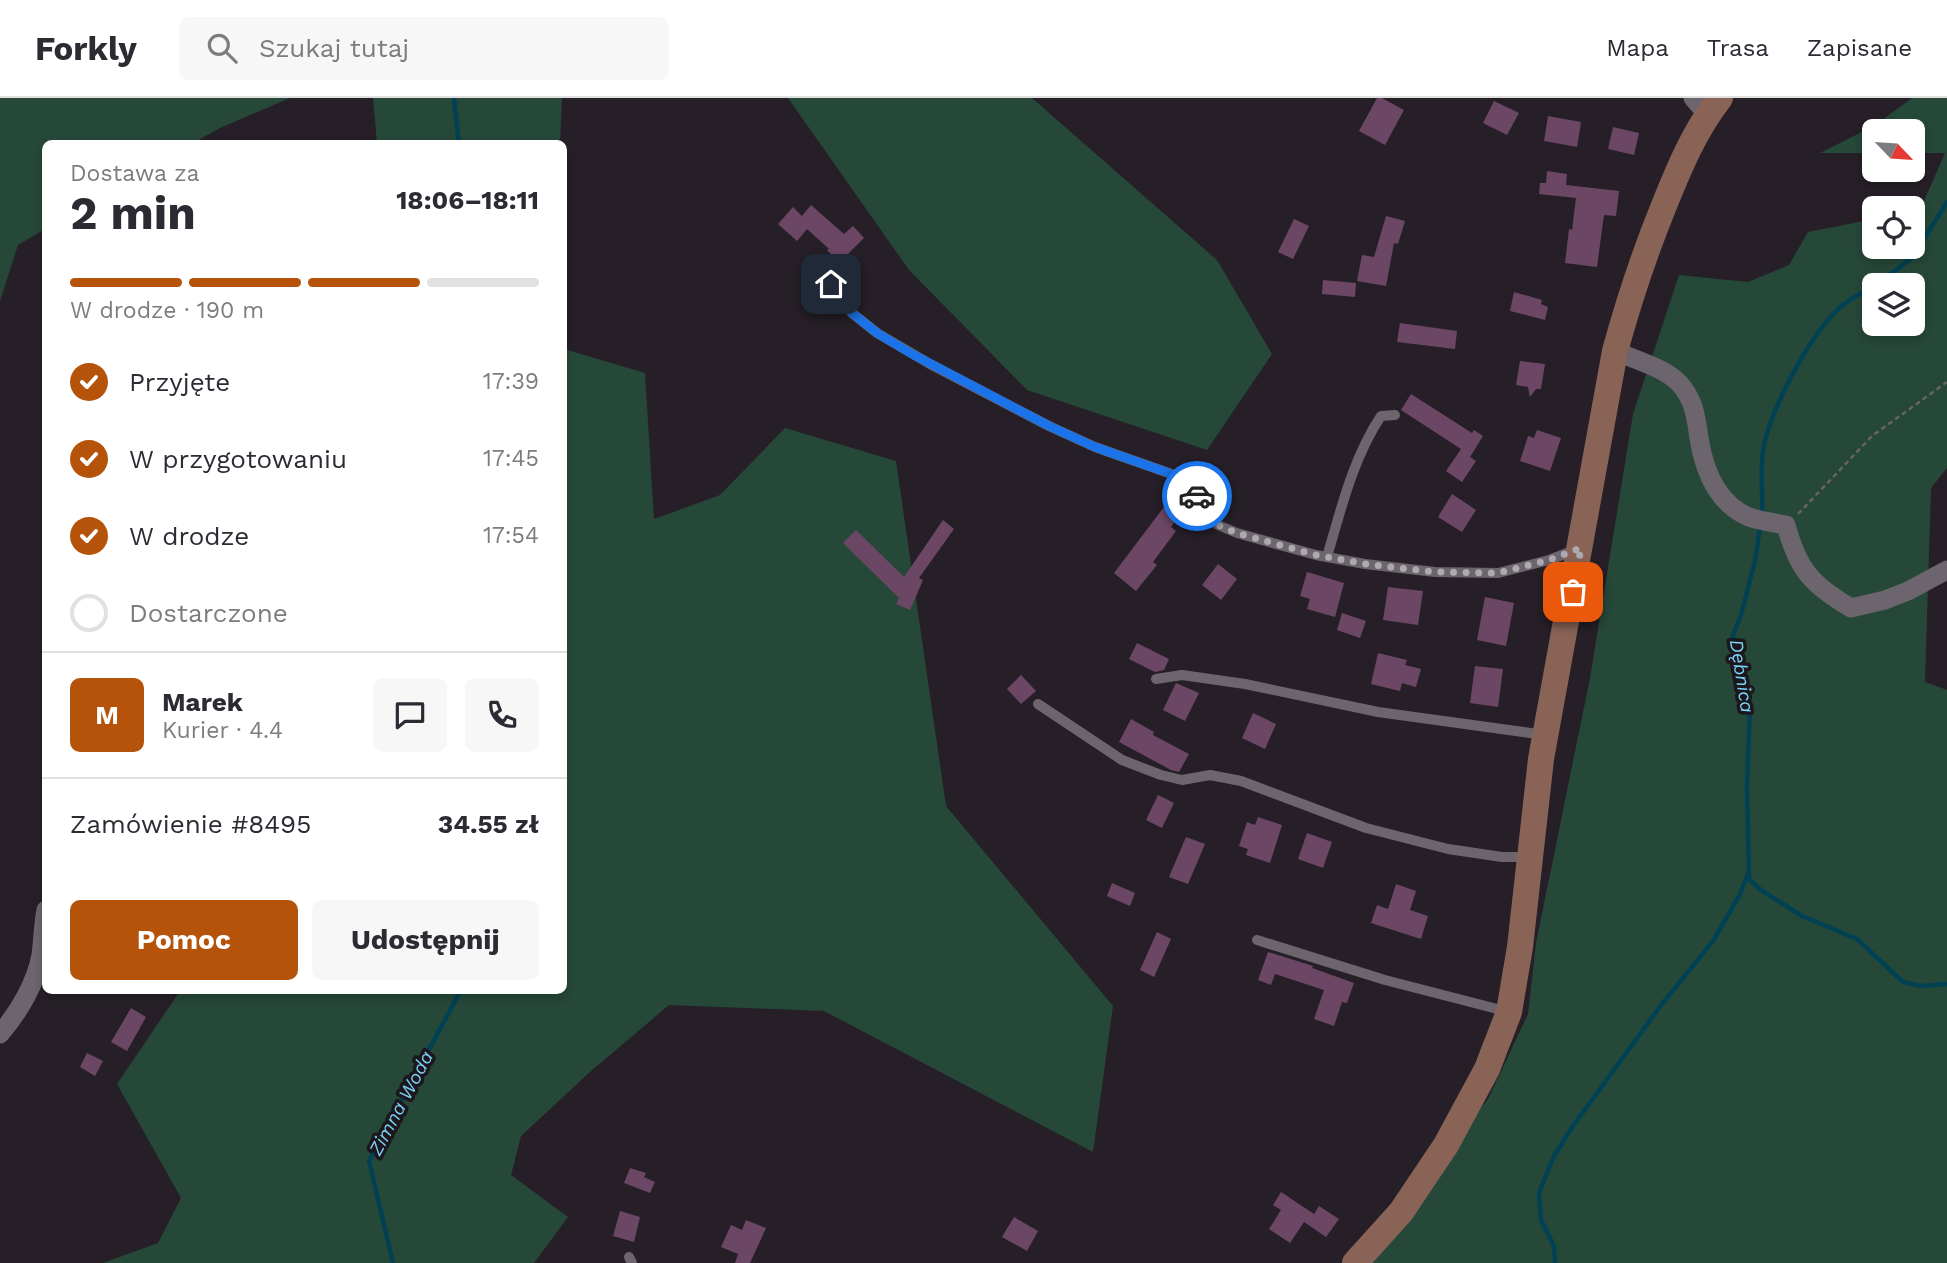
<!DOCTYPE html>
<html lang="pl">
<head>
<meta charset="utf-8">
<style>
	body { margin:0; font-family:"Work Sans",sans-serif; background:#f7f7f7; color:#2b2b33; height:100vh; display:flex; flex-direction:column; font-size:26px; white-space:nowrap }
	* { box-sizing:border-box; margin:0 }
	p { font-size:23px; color:#7c7c81 }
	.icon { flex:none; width:38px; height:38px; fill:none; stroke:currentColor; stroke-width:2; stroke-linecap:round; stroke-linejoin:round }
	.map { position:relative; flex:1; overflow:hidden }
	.details { position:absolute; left:42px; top:42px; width:525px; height:854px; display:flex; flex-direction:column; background:#fff; border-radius:10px; box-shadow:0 4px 10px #0003 }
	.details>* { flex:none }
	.needle { width:46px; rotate:115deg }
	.tools { position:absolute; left:1862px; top:21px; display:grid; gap:14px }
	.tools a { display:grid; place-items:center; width:63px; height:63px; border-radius:10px; background:#fff; box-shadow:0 4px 10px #0003; font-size:35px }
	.pin { position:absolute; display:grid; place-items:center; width:60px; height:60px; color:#fff; margin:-30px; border-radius:14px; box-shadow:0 4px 10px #0006 }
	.courier { position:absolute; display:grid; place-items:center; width:70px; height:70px; margin:-35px; border:5px solid #1a73e8; border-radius:50%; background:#fff; color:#222; box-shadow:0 2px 9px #0007 }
	.overview em { font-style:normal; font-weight:700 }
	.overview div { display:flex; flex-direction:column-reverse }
	.overview { display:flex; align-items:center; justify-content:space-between; height:119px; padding:0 28px }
	h1 { font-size:46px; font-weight:700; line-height:52px }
	.bar { display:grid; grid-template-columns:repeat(4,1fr); gap:10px 7px; align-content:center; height:84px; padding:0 28px }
	.bar i { height:9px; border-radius:5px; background:#e1e1e2 }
	.bar .on { background:#b45309 }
	.bar p { grid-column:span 4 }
	.line { display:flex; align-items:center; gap:18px; padding:0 28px; border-top:2px solid #e1e1e2 }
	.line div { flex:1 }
	.round { display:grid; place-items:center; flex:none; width:74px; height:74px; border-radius:10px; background:#f7f7f7 }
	ol { padding:0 28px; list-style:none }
	li { display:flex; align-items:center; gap:21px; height:77px }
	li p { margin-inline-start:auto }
	li .icon { padding:7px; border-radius:50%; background:#b45309; color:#fff; stroke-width:4 }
	li:last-child { color:#7c7c81 }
	li i { width:38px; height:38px; border:4px solid #e1e1e2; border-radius:50% }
	.button { display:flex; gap:14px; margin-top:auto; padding:14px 28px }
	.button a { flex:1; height:80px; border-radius:10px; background:#b45309; color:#fff; font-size:28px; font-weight:700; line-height:80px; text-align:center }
	.button a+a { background:#f7f7f7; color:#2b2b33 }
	header { display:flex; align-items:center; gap:42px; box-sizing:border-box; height:98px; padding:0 35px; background:#fff; border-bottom:2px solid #e1e1e2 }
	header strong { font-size:33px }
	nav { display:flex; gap:38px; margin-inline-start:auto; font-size:24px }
	.search { width:490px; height:63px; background:#f7f7f7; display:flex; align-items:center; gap:18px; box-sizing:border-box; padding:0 24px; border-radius:10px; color:#7c7c81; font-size:26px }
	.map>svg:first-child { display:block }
	.green { fill:#264839; fill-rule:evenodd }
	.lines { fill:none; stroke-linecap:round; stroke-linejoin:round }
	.stream { stroke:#004154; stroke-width:4.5 }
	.building { fill:#6c4765 }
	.path { stroke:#686269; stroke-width:2.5; stroke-dasharray:5 3.5; stroke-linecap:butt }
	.lane { stroke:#6d656e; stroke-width:10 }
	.street { stroke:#6d656e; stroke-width:19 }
	.secondary { stroke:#8a6357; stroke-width:26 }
	.done { stroke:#aea9af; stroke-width:7; stroke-dasharray:0 12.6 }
	.route { stroke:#1a73e8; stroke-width:9 }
	.labels { text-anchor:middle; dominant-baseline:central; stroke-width:7; stroke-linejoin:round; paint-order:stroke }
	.water-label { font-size:19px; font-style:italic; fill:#7ad2f4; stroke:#1c161d }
</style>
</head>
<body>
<header>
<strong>Forkly</strong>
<div class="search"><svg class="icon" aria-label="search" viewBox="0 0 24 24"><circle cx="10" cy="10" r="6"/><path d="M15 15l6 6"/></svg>Szukaj tutaj</div>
<nav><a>Mapa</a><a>Trasa</a><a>Zapisane</a></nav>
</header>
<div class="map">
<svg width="1947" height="1165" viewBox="0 0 1947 1165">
	<rect width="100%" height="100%" fill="#261f27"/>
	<g class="green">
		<polygon points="0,0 290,0 220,30 193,45 46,46 45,131 18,147 0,203"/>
		<polygon points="373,0 562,0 560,45 377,45"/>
		<polygon points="788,0 1032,0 1217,162 1272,256 1207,352 1027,292 909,172"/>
		<path d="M1912,0H1947V370L1931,390L1925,584L1947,592V1165H1361L1488,1001L1528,916L1536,845L1590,580L1633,316L1679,177L1748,184L1789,167L1808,134L1874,121V149H1913V114L1920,112L1945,55H1913V33H1874V55H1820L1874,28ZM1874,187H1913V226H1874Z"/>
		<polygon points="564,251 645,275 654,421 720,397 785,330 896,363 946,708 1113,908 1093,1054 824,913 669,907 591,973 521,1038 511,1077 568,1119 534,1165 103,1165 158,1145 181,1100 117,986 180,893 564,892"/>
	</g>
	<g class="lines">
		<g class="stream">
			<polyline points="454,0 459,46"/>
			<polyline points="1876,187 1913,159 1947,104"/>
			<path d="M1762,417C1763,395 1760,373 1763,352C1770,312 1809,239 1838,211C1849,201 1861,195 1874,188"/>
			<polyline points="1760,429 1755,463 1741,517 1733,537 1734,549 1741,561 1750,607 1747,689 1749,781 1761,792 1802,818 1857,841 1903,884 1921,888 1947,886"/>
			<polyline points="393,1165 369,1063 461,892"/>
			<polyline points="1555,1165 1554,1148 1541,1122 1539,1095 1554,1058 1573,1028 1662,906 1713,843 1739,798 1748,776"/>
		</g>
	</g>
	<g class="building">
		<polygon points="1377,0 1382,0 1404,12 1385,47 1359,33"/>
		<polygon points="1494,3 1519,15 1507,37 1483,25"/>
		<polygon points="1548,18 1581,24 1577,49 1544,43"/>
		<polygon points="1613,29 1639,35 1634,57 1608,51"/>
		<polygon points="1547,73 1567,76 1566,87 1619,93 1616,118 1604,117 1597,169 1565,165 1569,131 1572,132 1576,100 1539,96 1540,85 1546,85"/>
		<polygon points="811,107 844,136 853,128 864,140 839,165 827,152 829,151 807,131 797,143 778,126 793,109 802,118"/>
		<polygon points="1386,118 1405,123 1398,146 1394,145 1386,188 1357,183 1362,157 1374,159"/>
		<polygon points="1294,121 1309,128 1293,161 1278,154"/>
		<polygon points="1323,182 1356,185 1355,199 1322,196"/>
		<polygon points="1514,194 1542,202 1541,206 1548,209 1545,222 1510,213"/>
		<polygon points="1400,225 1457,233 1455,251 1397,244"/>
		<polygon points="1520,263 1545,266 1541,291 1536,291 1530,299 1528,289 1516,287"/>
		<polygon points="1411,296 1472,335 1474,332 1483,338 1470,359 1476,363 1462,384 1446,373 1461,351 1401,312"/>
		<polygon points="1537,332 1561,340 1550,373 1520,363 1528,338 1534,340"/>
		<polygon points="1452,396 1476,412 1462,434 1438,419"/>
		<polygon points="1170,401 1184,411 1171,429 1176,433 1153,464 1157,467 1136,493 1114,475"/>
		<polygon points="943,422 954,431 919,480 923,482 910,512 896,506 899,500 843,445 856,432 904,479"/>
		<polygon points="1218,466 1237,481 1221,502 1202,487"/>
		<polygon points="1307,474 1344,485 1335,519 1307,511 1310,501 1300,498"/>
		<polygon points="1388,489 1423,493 1418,527 1383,522"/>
		<polygon points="1485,499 1514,505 1506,548 1477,542"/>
		<polygon points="1342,515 1366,523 1360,540 1337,532"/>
		<polygon points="1137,545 1169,561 1164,572 1155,574 1129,561"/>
		<polygon points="1378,555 1407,562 1405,567 1421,571 1416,589 1402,585 1400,593 1371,586"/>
		<polygon points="1475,568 1503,571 1498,609 1470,605"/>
		<polygon points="1021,577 1036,593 1021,606 1007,591"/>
		<polygon points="1176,585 1199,595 1185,623 1163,612"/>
		<polygon points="1253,615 1276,626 1265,651 1242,640"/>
		<polygon points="1131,621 1154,634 1153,637 1189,656 1179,674 1171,672 1119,644"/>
		<polygon points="1158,697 1174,705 1162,730 1146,722"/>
		<polygon points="1258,719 1282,727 1270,765 1246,757 1248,751 1239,748 1247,724 1255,727"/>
		<polygon points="1307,735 1332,744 1323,770 1298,761"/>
		<polygon points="1186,739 1205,746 1188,786 1169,779"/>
		<polygon points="1112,785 1135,795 1130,808 1107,798"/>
		<polygon points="1396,786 1416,793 1410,812 1428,818 1421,841 1371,825 1377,807 1388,811"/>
		<polygon points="1157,834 1171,841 1154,879 1140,872"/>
		<polygon points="1268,854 1313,868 1312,870 1354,885 1347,905 1342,904 1334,928 1314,921 1324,892 1275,876 1271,887 1258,882"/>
		<polygon points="131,910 146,919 127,953 111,944"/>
		<polygon points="87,955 103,963 95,978 80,969"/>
		<polygon points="630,1070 646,1075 644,1079 655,1084 650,1095 624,1085"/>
		<polygon points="1281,1094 1314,1116 1319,1108 1339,1121 1326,1139 1304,1124 1290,1145 1269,1131 1281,1112 1273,1107"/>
		<polygon points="620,1113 640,1119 634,1144 613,1138"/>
		<polygon points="1014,1119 1038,1133 1027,1153 1002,1139"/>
		<polygon points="746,1122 766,1130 750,1165 735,1165 738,1156 721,1149 731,1127 742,1132"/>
	</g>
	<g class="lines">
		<polyline class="path" points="1798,416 1872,338 1947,284"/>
		<g class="lane">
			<polyline points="831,186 852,215 877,235 930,266 1049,328 1095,349 1180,379 1192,391 1218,427 1237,435 1316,457 1365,466 1435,474 1498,475 1549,462 1575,452"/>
			<path d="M1327,459C1341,411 1353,360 1381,318L1395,317"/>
			<polyline points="1156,581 1182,577 1245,586 1378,614 1545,637"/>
			<polyline points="1038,606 1122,662 1161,677 1182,682 1210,677 1241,683 1366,730 1448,751 1502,759 1530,759"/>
			<polyline points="1257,842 1385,882 1509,914"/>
			<polyline points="629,1159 632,1165"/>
		</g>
		<g class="street">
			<polyline points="1693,0 1707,16"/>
			<path d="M1615,253C1635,262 1663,269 1679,285C1694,301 1696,319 1699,340C1704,372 1716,405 1749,419C1760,423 1775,425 1786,427C1798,472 1812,487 1851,510L1885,502L1908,493L1947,472"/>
			<path d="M0,936C19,914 36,885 41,857C43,842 43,827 46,812"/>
		</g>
		<path class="secondary" d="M1355,1165L1401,1114L1446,1047L1487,971L1509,914L1520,849L1541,661L1615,253C1629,202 1645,154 1665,105C1680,68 1695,32 1720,0"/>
	</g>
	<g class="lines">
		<polyline class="done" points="1197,398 1218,427 1237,435 1316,457 1365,466 1435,474 1498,475 1549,462 1581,450 1573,494"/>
		<polyline class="route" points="831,186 852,215 877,235 912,256 1049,328 1095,349 1180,379 1197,398"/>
	</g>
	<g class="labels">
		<g class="water-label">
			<text transform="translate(1742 578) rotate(81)">Dębnica</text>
			<text transform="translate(401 1005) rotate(-62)">Zimna Woda</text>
		</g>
	</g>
</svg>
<div class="tools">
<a><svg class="needle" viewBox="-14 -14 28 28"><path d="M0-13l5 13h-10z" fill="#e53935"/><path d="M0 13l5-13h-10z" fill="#7c7c81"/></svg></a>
<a><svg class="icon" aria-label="locate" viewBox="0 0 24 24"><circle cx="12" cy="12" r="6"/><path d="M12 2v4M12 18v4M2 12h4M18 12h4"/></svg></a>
<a><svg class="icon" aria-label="layers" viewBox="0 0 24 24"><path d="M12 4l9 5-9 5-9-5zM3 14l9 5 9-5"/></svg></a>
</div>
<div class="pin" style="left:1573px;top:494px;background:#ea580c"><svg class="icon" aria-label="bag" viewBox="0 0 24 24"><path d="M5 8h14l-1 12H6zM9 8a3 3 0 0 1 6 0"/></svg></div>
<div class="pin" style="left:831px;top:186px;background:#1f2937"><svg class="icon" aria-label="home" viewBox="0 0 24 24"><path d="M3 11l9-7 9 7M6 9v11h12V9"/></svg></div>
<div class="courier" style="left:1197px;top:398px"><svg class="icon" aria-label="car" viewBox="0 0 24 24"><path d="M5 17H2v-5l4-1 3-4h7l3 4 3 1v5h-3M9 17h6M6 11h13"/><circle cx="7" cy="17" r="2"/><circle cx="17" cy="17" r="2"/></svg></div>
<section class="details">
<div class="overview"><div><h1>2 min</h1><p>Dostawa za</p></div><em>18:06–18:11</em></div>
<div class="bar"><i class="on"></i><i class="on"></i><i class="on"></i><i></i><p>W drodze · 190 m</p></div>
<ol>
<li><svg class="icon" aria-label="check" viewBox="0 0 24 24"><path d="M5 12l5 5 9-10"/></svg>Przyjęte<p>17:39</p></li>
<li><svg class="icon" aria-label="check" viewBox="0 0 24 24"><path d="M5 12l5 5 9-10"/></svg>W przygotowaniu<p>17:45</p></li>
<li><svg class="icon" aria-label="check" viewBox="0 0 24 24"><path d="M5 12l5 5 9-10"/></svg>W drodze<p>17:54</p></li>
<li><i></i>Dostarczone</li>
</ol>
<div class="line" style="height:126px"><b class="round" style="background:#b45309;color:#fff">M</b><div><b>Marek</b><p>Kurier · 4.4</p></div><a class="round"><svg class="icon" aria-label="chat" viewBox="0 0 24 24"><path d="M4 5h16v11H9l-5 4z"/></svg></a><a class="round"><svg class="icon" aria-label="phone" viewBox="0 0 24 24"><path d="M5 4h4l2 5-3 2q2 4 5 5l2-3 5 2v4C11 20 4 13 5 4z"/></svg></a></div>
<div class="line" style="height:91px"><div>Zamówienie #8495</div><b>34.55 zł</b></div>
<div class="button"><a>Pomoc</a><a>Udostępnij</a></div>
</section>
</div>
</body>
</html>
